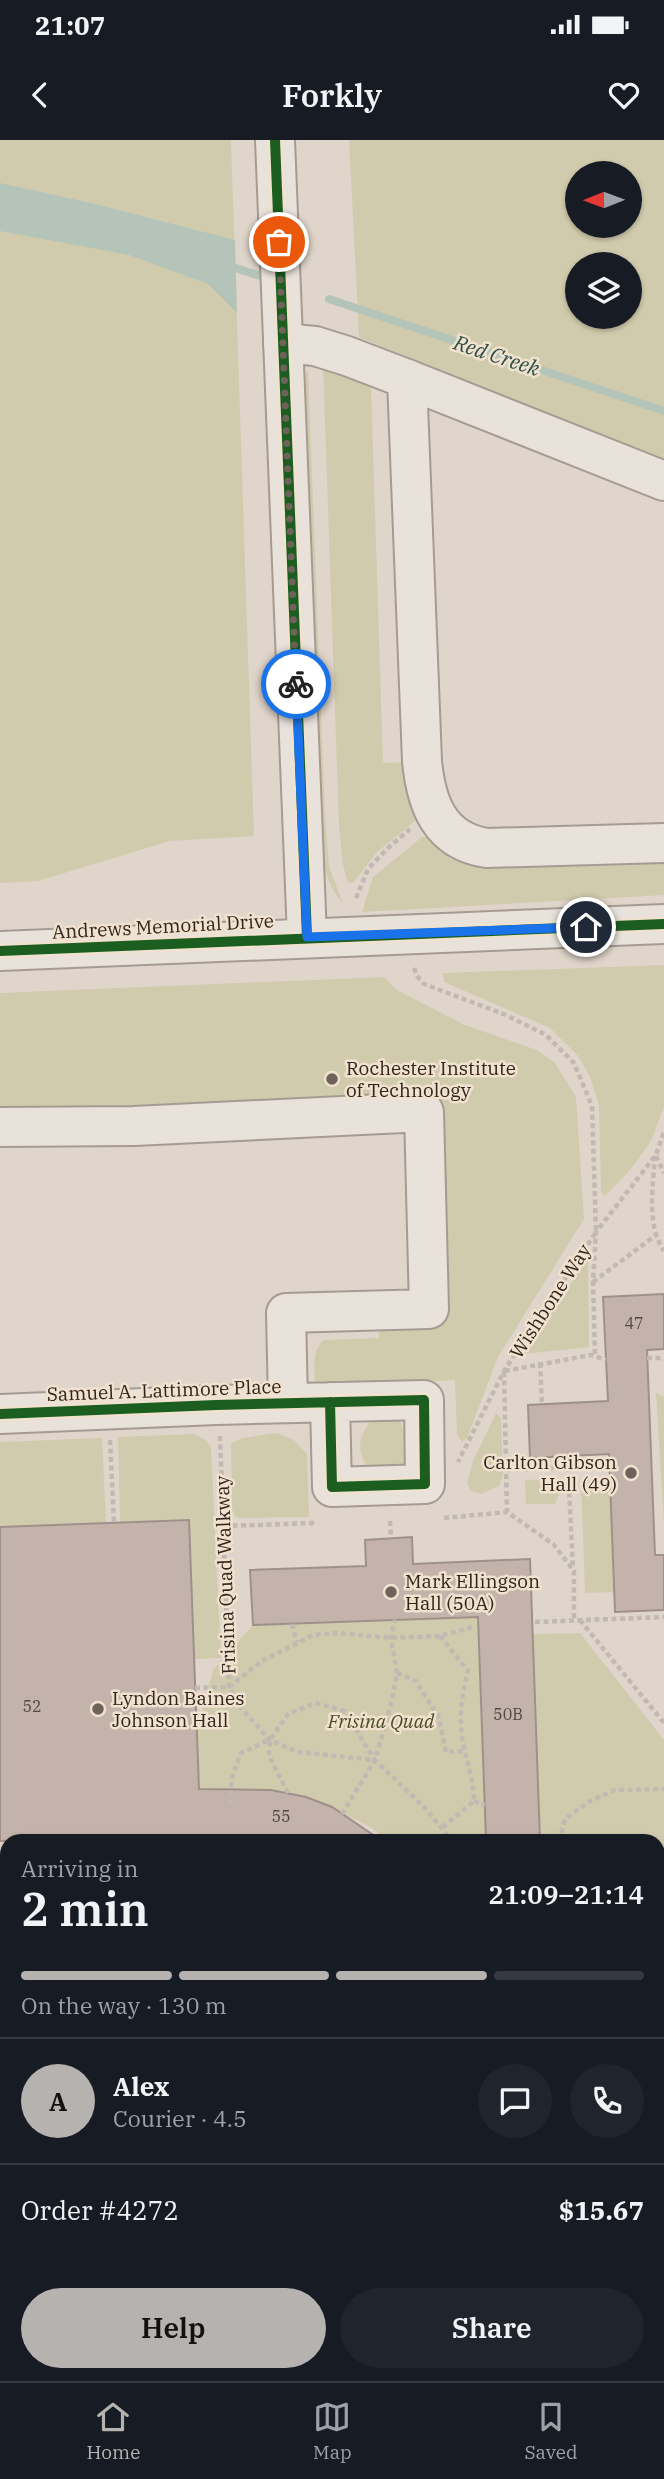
<!DOCTYPE html>
<html lang="en">
<head>
<meta charset="utf-8">
<style>
	body { margin:0; font-family:"IBM Plex Serif",serif; background:#20242c; color:#f1f3f6; height:100vh; display:flex; flex-direction:column; font-size:26px; white-space:nowrap }
	* { box-sizing:border-box; margin:0 }
	p { font-size:23px; color:#9ea1a6 }
	.icon { flex:none; width:38px; height:38px; fill:none; stroke:currentColor; stroke-width:2; stroke-linecap:round; stroke-linejoin:round }
	.map { position:relative; flex:1; overflow:hidden }
	.drawer { position:absolute; left:0px; top:1694px; width:665px; height:548px; display:flex; flex-direction:column; background:#171b24; border-radius:21px 21px 0 0; box-shadow:0 2px 5px #0004 }
	.drawer>* { flex:none }
	.needle { width:46px; rotate:269deg }
	.fabs { position:absolute; left:565px; top:21px; display:grid; gap:14px }
	.fabs a { display:grid; place-items:center; width:77px; height:77px; border-radius:50%; background:#171b24; box-shadow:0 2px 5px #0004; font-size:35px }
	.pin { position:absolute; display:grid; place-items:center; width:60px; height:60px; color:#fff; margin:-30px; border:4px solid #fff; border-radius:50%; box-shadow:0 2px 7px #0007 }
	.courier { position:absolute; display:grid; place-items:center; width:70px; height:70px; margin:-35px; border:5px solid #1a73e8; border-radius:50%; background:#fff; color:#222; box-shadow:0 2px 9px #0007 }
	.headline em { font-style:normal; font-weight:600 }
	.headline div { display:flex; flex-direction:column-reverse }
	.headline { display:flex; align-items:center; justify-content:space-between; height:119px; padding:0 21px }
	h1 { font-size:46px; font-weight:600; line-height:52px }
	.bar { display:grid; grid-template-columns:repeat(4,1fr); gap:10px 7px; align-content:center; height:84px; padding:0 21px }
	.bar i { height:9px; border-radius:5px; background:#363941 }
	.bar .active { background:#b6b2b0 }
	.bar p { grid-column:span 4 }
	.line { display:flex; align-items:center; gap:18px; padding:0 21px; border-top:2px solid #363941 }
	.line div { flex:1 }
	.round { display:grid; place-items:center; flex:none; width:74px; height:74px; border-radius:37px; background:#20242c }
	.action { display:flex; gap:14px; margin-top:auto; padding:14px 21px }
	.action a { flex:1; height:80px; border-radius:42px; background:#b6b2b0; color:#111; font-size:28px; font-weight:600; line-height:80px; text-align:center }
	.action a+a { background:#20242c; color:#f1f3f6 }
	.status { display:flex; justify-content:space-between; align-items:center; height:49px; padding:0 35px; background:#171b24; direction:ltr }
	.status svg { height:19px; fill:currentColor }
	header { display:flex; justify-content:space-between; align-items:center; height:91px; padding:0 21px; background:#171b24; font-size:32px; font-weight:600 }
	.tabs { display:flex; justify-content:space-around; align-items:center; height:98px; border-top:2px solid #363941; background:#171b24; font-size:19px; color:#9ea1a6 }
	.tabs a { display:grid; justify-items:center; gap:4px }
	.tabs .active { color:#b6b2b0 }
	.map>svg:first-child { display:block }
	.green { fill:#d1cbad; fill-rule:evenodd }
	.water { fill:#b5c4b8 }
	.lines { fill:none; stroke-linecap:round; stroke-linejoin:round }
	.stream { stroke:#b5c4b8; stroke-width:8 }
	.building { fill:#c3b3ab; stroke:#9f918a; stroke-width:2 }
	.minor-casing { stroke:#a59b93; stroke-width:42 }
	.path { stroke:#c1b9b2; stroke-width:4.5; stroke-dasharray:5 3.5; stroke-linecap:butt }
	.minor { stroke:#e8e2db; stroke-width:38 }
	.cycleway-casing { stroke:#f1e2cf; stroke-width:15 }
	.cycleway { stroke:#1b5e20; stroke-width:10 }
	.done { stroke:#6e625a; stroke-width:7; stroke-dasharray:0 12.6 }
	.route { stroke:#1a73e8; stroke-width:9 }
	.poi-dot { fill:#6e625a; stroke:#f1e2cf; stroke-width:2.5 }
	.labels { text-anchor:middle; dominant-baseline:central; stroke-width:5; stroke-linejoin:round; paint-order:stroke }
	.number-label { font-size:16px; fill:#564840 }
	.street-label { font-size:19px; fill:#31241d; stroke:#f1e2cf }
	.poi-label { font-size:19px; fill:#31241d; stroke:#f1e2cf; text-anchor:start }
	.park-label { font-size:19px; font-style:italic; fill:#484c26; stroke:#f1e2cf }
	.water-label { font-size:21px; font-style:italic; fill:#2e5048; stroke:#f1e2cf }
</style>
</head>
<body>
<div class="status"><b>21:07</b><svg viewBox="0 0 49 12"><path d="M0 12V9h3v3zM5 12V6h3v6zM10 12V3h3v9zM15 12V0h3v12zM26 1h20v11H26zM47 4h2v5h-2z"/></svg></div>
<header><svg class="icon" aria-label="back" viewBox="0 0 24 24"><path d="M15 5l-7 7 7 7"/></svg>Forkly<svg class="icon" aria-label="heart" viewBox="0 0 24 24"><path d="M12 20l-8-8c-3-5 5-10 8-4 3-6 11-1 8 4z"/></svg></header>
<div class="map">
<svg width="664" height="2241" viewBox="0 0 664 2241">
	<rect width="100%" height="100%" fill="#e0d5ca"/>
	<g class="green">
		<polygon points="0,0 231,0 254,696 170,701 38,741 0,743"/>
		<path d="M349,0H664V324L359,197ZM578,33H630V86H578ZM578,124H630V177H578Z"/>
		<polygon points="323,225 351,233 371,246 383,623 408,622 417,675 416,680 377,712 353,743 348,743 343,725 339,687"/>
		<path d="M308,229L325,678L329,726L343,764C332,750 326,737 323,721L304,237Z"/>
		<polygon points="431,696 450,719 499,726 664,719 664,755 362,772 373,737 422,697"/>
		<polygon points="664,825 664,967 651,1001 631,1029 605,1056 601,1052 599,965 590,937 578,916 550,888 444,842 443,833"/>
		<path d="M384,837L397,850L465,885L537,910L555,923L576,957L584,1079L498,1217L467,1298L462,1302L457,1295L455,1240L326,1247L315,1243C315,1227 311,1211 324,1200L379,1198V1189L447,1164L438,958L0,974V853Z"/>
		<polygon points="588,1118 589,1207 523,1214"/>
		<polygon points="656,1253 664,1257 664,1383"/>
		<polygon points="496,1273 501,1278 503,1335 499,1346 481,1354 471,1351 467,1343 473,1321"/>
		<path d="M385,1276L400,1281C407,1298 410,1310 404,1327L375,1336C356,1315 355,1300 373,1278Z"/>
		<polygon points="277,1293 294,1300 307,1314 309,1377 241,1378 236,1377 232,1371 231,1303 242,1298"/>
		<polygon points="194,1294 207,1301 211,1308 221,1518 194,1519 189,1380 120,1382 118,1297"/>
		<polygon points="102,1298 106,1383 0,1387 0,1302"/>
		<polygon points="554,1339 559,1354 555,1364 526,1364 525,1340"/>
		<polygon points="581,1341 610,1341 615,1452 585,1453"/>
		<polygon points="478,1477 486,1701 388,1701 372,1688 355,1679 307,1666 288,1653 234,1649 199,1652 197,1591 213,1530 253,1485"/>
		<polygon points="580,1493 664,1600 664,1727 658,1727 658,1701 540,1701 532,1494"/>
		<polygon points="7,1748 7,1836 0,1836 0,1749"/>
		<polygon points="0,1900 7,1900 7,2235 152,2235 154,2241 0,2241"/>
		<polygon points="658,2093 664,2097 664,2241 241,2241 241,2235 658,2235"/>
	</g>
	<polygon class="water" points="0,43 91,63 235,100 237,173 208,144 129,115 0,91"/>
	<g class="lines">
		<g class="stream">
			<polyline points="227,125 260,136"/>
			<polyline points="329,159 664,271"/>
		</g>
	</g>
	<g class="building">
		<polygon points="664,1154 664,1209 647,1210 655,1415 664,1415 664,1470 615,1472 609,1314 530,1318 528,1265 608,1261 603,1157"/>
		<polygon points="189,1380 199,1649 271,1650 306,1657 332,1667 382,1701 0,1701 0,1387"/>
		<polygon points="412,1397 413,1424 530,1419 540,1701 486,1701 478,1477 253,1485 250,1430 366,1426 365,1400"/>
	</g>
	<g class="lines">
		<defs>
			<g id="minor">
				<polyline points="275,0 307,797"/>
				<path d="M283,203L315,206L347,216L407,239L422,621C426,663 439,701 487,708L664,703"/>
				<polyline points="407,239 664,341"/>
				<polyline points="0,811 664,784"/>
				<polyline points="0,987 134,986 424,972 429,1169 286,1173 288,1263"/>
				<polyline points="0,1274 216,1265 424,1260 425,1344 332,1347 330,1262"/>
				<polyline points="658,1836 664,1836"/>
				<polyline points="0,1860 7,1860"/>
				<polyline points="658,2007 664,2011"/>
			</g>
		</defs>
		<use href="#minor" class="minor-casing"/>
		<g class="path">
			<polyline points="356,758 368,729 388,708 410,689"/>
			<polyline points="414,828 417,836 424,844 506,875 546,895 574,923 592,966 596,1092 504,1231 458,1322"/>
			<path d="M655,1016C653,1047 646,1084 664,1111"/>
			<polyline points="656,1016 664,1033"/>
			<polyline points="593,1142 656,1095"/>
			<polyline points="595,1214 593,1142 596,1092 656,1015 664,992"/>
			<polyline points="647,1218 661,1218 664,1220"/>
			<polyline points="540,1223 542,1264"/>
			<polyline points="505,1231 591,1215 606,1220"/>
			<polyline points="504,1232 507,1372"/>
			<polyline points="220,1296 229,1547 241,1568 270,1600 298,1612 375,1620 427,1670 452,1701"/>
			<polyline points="110,1300 114,1382"/>
			<polyline points="568,1327 573,1428"/>
			<polyline points="506,1330 610,1326"/>
			<polyline points="444,1378 507,1372 553,1404 574,1431 574,1480"/>
			<polyline points="390,1381 391,1398"/>
			<polyline points="224,1386 316,1383"/>
			<polyline points="580,1480 664,1583"/>
			<polyline points="535,1482 664,1477"/>
			<polyline points="292,1484 297,1502"/>
			<path d="M440,1496L468,1531C462,1553 458,1578 463,1602C467,1623 473,1637 474,1661L442,1688"/>
			<polyline points="397,1533 416,1541 439,1578 446,1612 465,1611"/>
			<polyline points="195,1548 229,1547 262,1521 313,1495 338,1493 391,1498 440,1496 473,1487"/>
			<polyline points="288,1653 269,1616 270,1600 288,1574 315,1563 345,1571 374,1619"/>
			<polyline points="474,1661 485,1665"/>
			<polyline points="229,1664 232,1637 241,1613 269,1600"/>
			<polyline points="342,1674 375,1620 391,1564 397,1533 391,1498 395,1480"/>
			<polyline points="559,1701 565,1679 590,1661 615,1650 664,1649"/>
			<polyline points="658,1890 664,1890"/>
			<polyline points="658,2084 664,2089"/>
			<polyline points="235,2235 235,2241"/>
		</g>
		<use href="#minor" class="minor"/>
		<defs>
			<g id="cycleway">
				<polyline points="275,0 307,797"/>
				<polyline points="0,811 664,784"/>
				<polyline points="0,1274 216,1265 424,1260 425,1344 332,1347 330,1262"/>
			</g>
		</defs>
		<use href="#cycleway" class="cycleway-casing"/>
		<use href="#cycleway" class="cycleway"/>
	</g>
	<g class="lines">
		<polyline class="done" points="279,102 296,544"/>
		<polyline class="route" points="296,544 307,797 586,787"/>
	</g>
	<g class="poi-dot">
		<circle cx="332" cy="939" r="7"/>
		<circle cx="631" cy="1333" r="7"/>
		<circle cx="391" cy="1452" r="7"/>
		<circle cx="98" cy="1569" r="7"/>
	</g>
	<g class="labels">
		<g class="number-label">
			<text x="634" y="1183">47</text>
			<text x="32" y="1566">52</text>
			<text x="508" y="1574">50B</text>
			<text x="281" y="1676">55</text>
		</g>
		<g class="street-label">
			<text transform="translate(163 786) rotate(-3)">Andrews Memorial Drive</text>
			<text transform="translate(550 1161) rotate(-57)">Wishbone Way</text>
			<text transform="translate(164 1250) rotate(-2)">Samuel A. Lattimore Place</text>
			<text transform="translate(225 1435) rotate(-92)">Frisina Quad Walkway</text>
		</g>
		<g class="poi-label">
			<text x="346" y="928">Rochester Institute<tspan x="346" dy="22">of Technology</tspan></text>
			<text x="617" y="1322" text-anchor="end">Carlton Gibson<tspan x="617" dy="22">Hall (49)</tspan></text>
			<text x="405" y="1441">Mark Ellingson<tspan x="405" dy="22">Hall (50A)</tspan></text>
			<text x="112" y="1558">Lyndon Baines<tspan x="112" dy="22">Johnson Hall</tspan></text>
		</g>
		<g class="park-label">
			<text x="381" y="1581">Frisina Quad</text>
		</g>
		<g class="water-label">
			<text transform="translate(497 215) rotate(18)">Red Creek</text>
		</g>
	</g>
</svg>
<div class="fabs">
<a><svg class="needle" viewBox="-14 -14 28 28"><path d="M0-13l5 13h-10z" fill="#e53935"/><path d="M0 13l5-13h-10z" fill="#9ea1a6"/></svg></a>
<a><svg class="icon" aria-label="layers" viewBox="0 0 24 24"><path d="M12 4l9 5-9 5-9-5zM3 14l9 5 9-5"/></svg></a>
</div>
<div class="pin" style="left:279px;top:102px;background:#ea580c"><svg class="icon" aria-label="bag" viewBox="0 0 24 24"><path d="M5 8h14l-1 12H6zM9 8a3 3 0 0 1 6 0"/></svg></div>
<div class="pin" style="left:586px;top:787px;background:#1f2937"><svg class="icon" aria-label="home" viewBox="0 0 24 24"><path d="M3 11l9-7 9 7M6 9v11h12V9"/></svg></div>
<div class="courier" style="left:296px;top:544px"><svg class="icon" aria-label="bike" viewBox="0 0 24 24"><circle cx="6" cy="16" r="4"/><circle cx="18" cy="16" r="4"/><path d="M6 16l4-8h5l3 8M10 8l3 8H6M13 5h3"/></svg></div>
<section class="drawer">
<div class="headline"><div><h1>2 min</h1><p>Arriving in</p></div><em>21:09–21:14</em></div>
<div class="bar"><i class="active"></i><i class="active"></i><i class="active"></i><i></i><p>On the way · 130 m</p></div>
<div class="line" style="height:126px"><b class="round" style="background:#b6b2b0;color:#111">A</b><div><b>Alex</b><p>Courier · 4.5</p></div><a class="round"><svg class="icon" aria-label="chat" viewBox="0 0 24 24"><path d="M4 5h16v11H9l-5 4z"/></svg></a><a class="round"><svg class="icon" aria-label="phone" viewBox="0 0 24 24"><path d="M5 4h4l2 5-3 2q2 4 5 5l2-3 5 2v4C11 20 4 13 5 4z"/></svg></a></div>
<div class="line" style="height:91px"><div>Order #4272</div><b>$15.67</b></div>
<div class="action"><a>Help</a><a>Share</a></div>
</section>
</div>
<nav class="tabs">
<a class="active"><svg class="icon" aria-label="home" viewBox="0 0 24 24"><path d="M3 11l9-7 9 7M6 9v11h12V9"/></svg>Home</a>
<a><svg class="icon" aria-label="map" viewBox="0 0 24 24"><path d="M3 6l6-2 6 2 6-2v14l-6 2-6-2-6 2zM9 4v14M15 6v14"/></svg>Map</a>
<a><svg class="icon" aria-label="saved" viewBox="0 0 24 24"><path d="M7 4h10v16l-5-4-5 4z"/></svg>Saved</a>
</nav>
</body>
</html>
